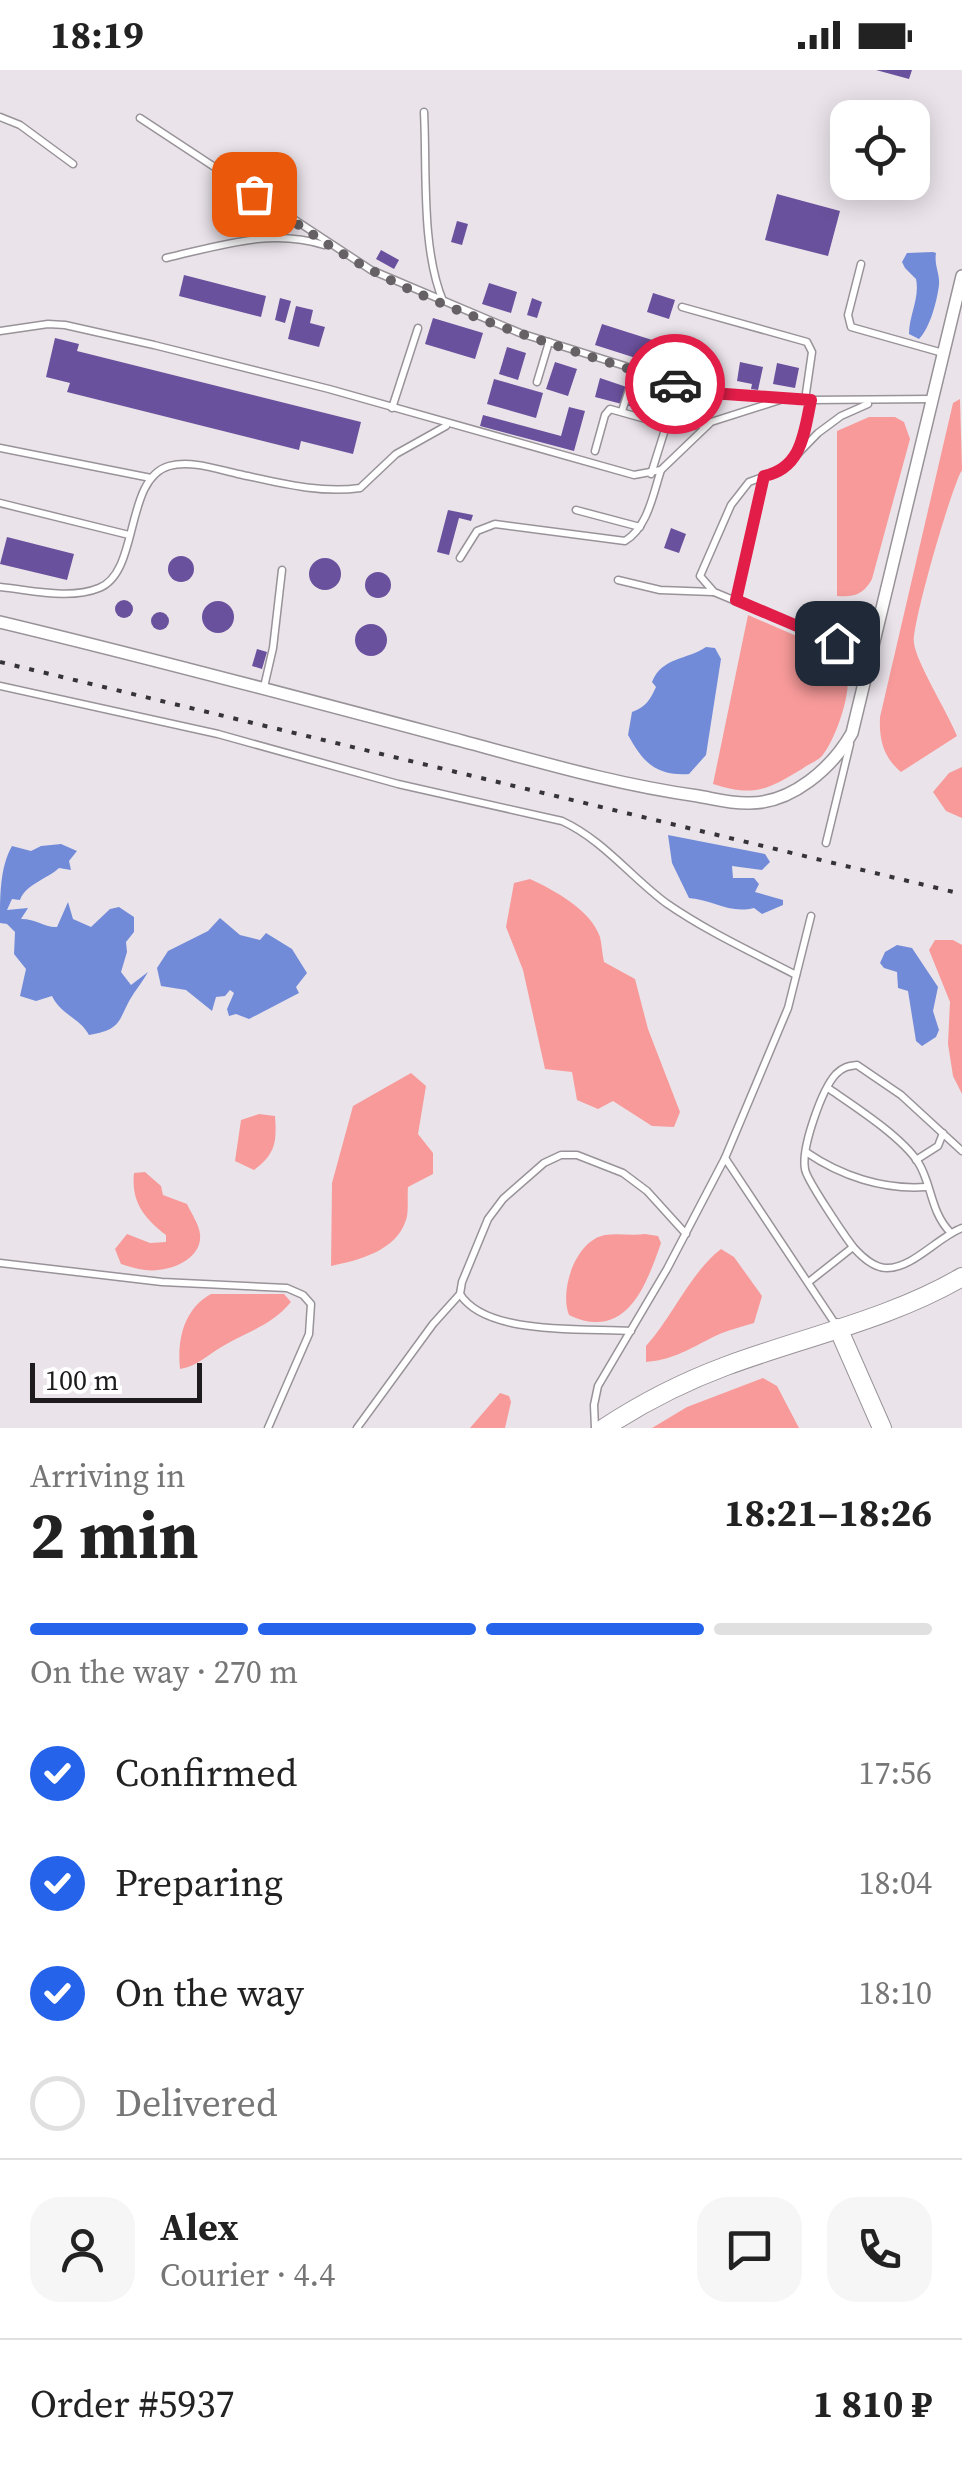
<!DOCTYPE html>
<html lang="en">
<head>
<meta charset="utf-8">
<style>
	body { margin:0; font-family:"Source Serif 4",serif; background:#f6f6f6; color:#222; height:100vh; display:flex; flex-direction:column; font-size:38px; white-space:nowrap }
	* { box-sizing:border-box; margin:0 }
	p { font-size:32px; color:#767676 }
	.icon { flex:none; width:55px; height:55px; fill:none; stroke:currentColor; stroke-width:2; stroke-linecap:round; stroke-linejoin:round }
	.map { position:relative; height:1358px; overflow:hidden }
	.panel { display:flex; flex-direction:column; background:#fff; flex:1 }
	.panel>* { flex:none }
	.fabs { position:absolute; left:830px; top:30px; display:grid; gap:20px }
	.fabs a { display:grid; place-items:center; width:100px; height:100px; border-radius:20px; background:#fff; box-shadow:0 5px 25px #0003; font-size:50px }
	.scale { position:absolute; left:30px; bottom:25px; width:172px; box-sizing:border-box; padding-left:10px; border:5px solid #1d1b1d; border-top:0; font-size:28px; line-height:35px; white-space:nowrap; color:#1d1b1d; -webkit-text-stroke:8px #fff; paint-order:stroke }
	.pin { position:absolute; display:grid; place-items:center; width:85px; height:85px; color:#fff; margin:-42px; border-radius:20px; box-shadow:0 5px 15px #0006 }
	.courier { position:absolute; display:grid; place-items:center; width:100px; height:100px; margin:-50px; border:8px solid #e11d48; border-radius:50%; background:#fff; color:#222; box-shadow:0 2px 12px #0007 }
	.head em { font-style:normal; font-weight:700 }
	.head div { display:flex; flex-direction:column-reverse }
	.head { display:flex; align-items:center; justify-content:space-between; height:170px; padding:0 30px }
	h1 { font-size:65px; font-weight:700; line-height:75px }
	.bar { display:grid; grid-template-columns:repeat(4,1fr); gap:15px 10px; align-content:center; height:120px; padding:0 30px }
	.bar i { height:12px; border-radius:8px; background:#e0e0e0 }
	.bar .active { background:#2563eb }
	.bar p { grid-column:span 4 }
	.line { display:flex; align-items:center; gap:25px; padding:0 30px; border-top:2px solid #e0e0e0 }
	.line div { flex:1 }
	.round { display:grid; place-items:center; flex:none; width:105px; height:105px; border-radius:30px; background:#f6f6f6 }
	ol { padding:0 30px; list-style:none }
	li { display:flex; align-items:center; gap:30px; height:110px }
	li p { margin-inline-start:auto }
	li .icon { padding:10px; border-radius:50%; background:#2563eb; color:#fff; stroke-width:4 }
	li:last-child { color:#767676 }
	li i { width:55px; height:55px; border:5px solid #e0e0e0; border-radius:50% }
	.status { display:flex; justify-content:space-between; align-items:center; height:70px; padding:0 50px; background:#fff; direction:ltr }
	.status svg { height:28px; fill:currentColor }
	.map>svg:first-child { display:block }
	.green { fill:#f89a9a }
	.water { fill:#728bd9 }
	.building { fill:#6a519d }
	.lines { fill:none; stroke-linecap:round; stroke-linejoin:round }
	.lane-casing { stroke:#989398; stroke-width:9 }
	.street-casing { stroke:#989398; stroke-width:14 }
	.secondary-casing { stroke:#989398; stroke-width:20 }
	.primary-casing { stroke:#989398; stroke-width:20 }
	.lane { stroke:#fff; stroke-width:6 }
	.street { stroke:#fff; stroke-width:11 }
	.secondary { stroke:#fff; stroke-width:18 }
	.primary { stroke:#fff; stroke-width:18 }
	.rail { stroke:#363436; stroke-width:4; stroke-dasharray:5 10; stroke-linecap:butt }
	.done { stroke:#656165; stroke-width:10; stroke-dasharray:0 18 }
	.route { stroke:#e11d48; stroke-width:12 }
</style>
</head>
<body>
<div class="status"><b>18:19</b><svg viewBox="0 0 49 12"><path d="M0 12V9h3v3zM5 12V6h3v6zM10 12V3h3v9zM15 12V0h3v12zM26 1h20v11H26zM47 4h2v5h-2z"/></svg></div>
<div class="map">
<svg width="962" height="1358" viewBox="0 0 962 1358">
	<rect width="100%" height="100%" fill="#eae4ea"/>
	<g class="green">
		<path d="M960,329L962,400C952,415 911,557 914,573C916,592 948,643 957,666L901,702C883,687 879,669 880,647L953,333Z"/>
		<path d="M869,347H895L904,352L910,369L872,509C863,525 854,527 837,526V361Z"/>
		<path d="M748,545L838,584C862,600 837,668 822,686C817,691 807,695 802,699C767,720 754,727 713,714Z"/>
		<polygon points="962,697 962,748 946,741 933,722 949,703"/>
		<path d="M530,809C554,820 591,840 600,867C602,875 602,884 604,892L635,909L648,959L680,1042L674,1057L652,1056L613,1031L598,1039L577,1030L572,1002L545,999L523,900L506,857L514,813Z"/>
		<polygon points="935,870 953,870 962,875 962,1024 953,1006 948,974 950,932 929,880"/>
		<path d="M411,1003L426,1016L418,1064L433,1083V1104L408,1117C407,1127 409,1141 406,1150C396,1181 359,1190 331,1196L332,1113L353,1036Z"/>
		<path d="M259,1044L275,1046C277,1073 275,1084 254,1100L235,1091L241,1050Z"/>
		<path d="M145,1102L161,1116L163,1125L187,1134C191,1143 199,1154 200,1164C203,1191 166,1203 145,1200C137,1199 128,1196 121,1194L115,1179L127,1164L150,1173L166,1172V1165C144,1148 131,1132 134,1103Z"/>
		<path d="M645,1164L658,1166L661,1173C646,1216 626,1272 569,1245C559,1220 576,1170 605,1165C618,1163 632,1166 645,1164Z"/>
		<path d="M721,1179L734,1187L762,1226L754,1253C744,1256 732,1259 722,1263C694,1275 679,1289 646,1292V1276C673,1246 690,1203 721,1179Z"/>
		<path d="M211,1224H284L291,1232C271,1256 248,1261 223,1276C207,1285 198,1296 180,1299C177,1269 184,1239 211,1224Z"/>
		<polygon points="763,1308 777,1316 799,1358 652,1358 687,1337"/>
		<polygon points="500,1323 509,1326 511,1332 505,1358 470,1358"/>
	</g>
	<g class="water">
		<path d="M933,182L936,183C934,196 940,203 939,215C937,231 930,258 919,269L909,264C909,245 920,228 916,209L905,198L902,192L907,183Z"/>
		<path d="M706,577L715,578L721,589L706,685L689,704C655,706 643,692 628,665L632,642C646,637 650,630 656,617L652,612C662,587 687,590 706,577Z"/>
		<path d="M668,765L765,784L770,792L762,800L732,796L733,808H754L759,814L755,822L783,830V835L762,844L754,838C729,844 713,830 689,828L672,793Z"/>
		<path d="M61,774L77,781L69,791L71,800L59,798C47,809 26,814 20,830L12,829L7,840L28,838L21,849C37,849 45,858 57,857L68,832L73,849L91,857L110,839L119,837L134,847V862L126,872L127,882L121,902L131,915L148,902C144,909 139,916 134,923C117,949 125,959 89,965C80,948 61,945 52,926L36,931L20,926L26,899L14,884L15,862L7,854L0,853C0,825 0,797 12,776L31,781L41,776Z"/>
		<polygon points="220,848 240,865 260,870 266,863 292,879 307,903 296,917 299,923 249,949 236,944 229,946 227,939 234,923 230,920 225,926 216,927 212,941 186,920 161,916 157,898 168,881 208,861"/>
		<polygon points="897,875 912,878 938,917 933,941 939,960 936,967 922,976 916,971 908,921 898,918 897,902 884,898 880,893 885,882"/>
	</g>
	<g class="building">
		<polygon points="876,0 912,0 909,9"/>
		<polygon points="777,124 840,141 828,186 765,170"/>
		<polygon points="457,151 468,154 462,175 451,172"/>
		<polygon points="381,180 399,190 394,199 376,189"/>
		<polygon points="184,205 266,226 261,247 179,226"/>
		<polygon points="489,213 517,222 511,243 482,234"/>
		<polygon points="653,223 675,230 669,249 647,242"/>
		<polygon points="280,228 291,231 285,253 275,250"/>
		<polygon points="532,228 542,232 537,248 527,245"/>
		<polygon points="296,236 313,240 310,253 325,257 319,277 288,269"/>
		<polygon points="433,248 483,263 475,289 425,274"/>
		<polygon points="602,254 671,276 664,297 595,275"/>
		<polygon points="55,268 79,274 77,281 361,352 353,384 301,371 299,380 67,322 70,313 46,307"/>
		<polygon points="507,277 526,283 518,310 499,304"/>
		<polygon points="555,292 577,299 568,326 546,319"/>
		<polygon points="740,292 763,297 758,320 751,319 752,314 737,311"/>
		<polygon points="777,293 799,298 795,318 773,314"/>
		<polygon points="600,308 665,330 660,344 595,327"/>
		<polygon points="494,309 543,323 536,348 487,334"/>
		<polygon points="569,337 585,341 574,381 480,356 483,345 561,366"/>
		<polygon points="448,440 473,445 471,451 459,448 449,485 437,482"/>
		<polygon points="671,458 686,464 679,483 664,478"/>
		<polygon points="7,467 74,484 67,510 0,494"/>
		<circle cx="181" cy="499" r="13"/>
		<circle cx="325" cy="504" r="16"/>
		<circle cx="378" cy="515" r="13"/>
		<circle cx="124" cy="539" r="9"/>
		<circle cx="218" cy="547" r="16"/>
		<circle cx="160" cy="551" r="9"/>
		<circle cx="371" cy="570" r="16"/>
		<polygon points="257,579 267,582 262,599 252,596"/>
	</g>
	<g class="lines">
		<defs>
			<g id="lane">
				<path d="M424,42C427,100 421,178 443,231"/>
				<polyline points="0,47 20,55 73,94"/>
				<polyline points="140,48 371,200 520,263 711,323 811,330 932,329"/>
				<path d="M166,188C219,176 270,158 324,175"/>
				<polyline points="861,194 848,245 851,257 943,283"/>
				<polyline points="682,237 807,272 812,282 805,330"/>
				<polyline points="0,261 48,254 65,255 154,275 329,319 634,405 661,400 711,352 780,330"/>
				<polyline points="537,312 549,272"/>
				<polyline points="868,334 841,346 818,363 782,400 749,412 731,435 700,506 714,522 870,587"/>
				<polyline points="392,338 418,258"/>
				<polyline points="622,341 635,301"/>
				<polyline points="0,378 151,408"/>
				<polyline points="800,378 811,330"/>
				<polyline points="595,381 605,345 610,339 678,358 705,354"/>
				<polyline points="651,404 679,315"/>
				<polyline points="0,433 129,465"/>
				<polyline points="576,440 640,457"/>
				<path d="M460,488L477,461L495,454L625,471C648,457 653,424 661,400"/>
				<polyline points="618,510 660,520 713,522"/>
				<path d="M0,517C31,520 70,530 99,518C140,502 124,409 169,396C191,390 216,399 238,404C276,412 320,424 360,418L396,384L446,356"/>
				<polyline points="736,530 764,406"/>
				<path d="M0,616L218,664L398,714L562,751C603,770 630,806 666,833C708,862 752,882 796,905"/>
				<polyline points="264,617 273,578 282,500"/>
				<polyline points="826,773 850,674"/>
				<polyline points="811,846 788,938 725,1088 836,1255"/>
				<path d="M828,1018C854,1036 901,1066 918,1092C932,1114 930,1141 950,1162"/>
				<path d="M962,1081L901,1025L857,995C848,996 843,997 836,1004C822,1019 801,1078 805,1099C806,1109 846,1168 854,1178C862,1187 875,1198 887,1198C913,1198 938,1167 962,1158"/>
				<path d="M806,1082C841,1106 883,1120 926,1117"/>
				<polyline points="916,1090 938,1076 943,1063"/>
				<polyline points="0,1193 162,1212 287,1218 303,1225 311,1234 309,1264 268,1358"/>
				<polyline points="810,1211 853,1177"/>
				<path d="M460,1224C486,1266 585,1258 631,1261"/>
				<polyline points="357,1358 433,1254 460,1224 462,1212 488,1149 503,1129 544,1093 561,1085 577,1085 623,1103 647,1121 686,1164"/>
				<polyline points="595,1358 594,1335 598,1316 667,1199 725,1088"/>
			</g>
			<path id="street" d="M0,552C155,589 308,630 462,671C540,692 618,715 698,726C715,729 733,734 750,733C792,733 832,698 852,663L962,206"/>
			<polyline id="secondary" points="838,1258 882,1358"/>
			<path id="primary" d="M604,1358C642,1333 683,1312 726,1296C804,1267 890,1249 962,1207"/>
		</defs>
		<use href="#lane" class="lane-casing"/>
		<use href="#street" class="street-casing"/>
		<use href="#secondary" class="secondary-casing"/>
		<use href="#primary" class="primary-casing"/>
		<use href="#lane" class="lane"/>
		<use href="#street" class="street"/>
		<use href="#secondary" class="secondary"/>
		<use href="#primary" class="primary"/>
		<polyline class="rail" points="0,592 962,824"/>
	</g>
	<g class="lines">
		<path class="done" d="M254,124C292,150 330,178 371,200C466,251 573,280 675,314"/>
		<path class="route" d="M675,314L711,323L811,330C804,363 802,398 764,406L736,530L837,573"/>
	</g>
</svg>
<div class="fabs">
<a><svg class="icon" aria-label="locate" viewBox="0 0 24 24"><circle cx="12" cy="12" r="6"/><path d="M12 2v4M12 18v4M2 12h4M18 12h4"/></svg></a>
</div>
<div class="scale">100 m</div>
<div class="pin" style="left:254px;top:124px;background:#ea580c"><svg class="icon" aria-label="bag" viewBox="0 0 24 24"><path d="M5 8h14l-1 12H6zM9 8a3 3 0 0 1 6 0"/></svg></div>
<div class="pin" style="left:837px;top:573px;background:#1f2937"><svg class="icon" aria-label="home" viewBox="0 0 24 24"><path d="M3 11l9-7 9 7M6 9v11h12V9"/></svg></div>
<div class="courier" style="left:675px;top:314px"><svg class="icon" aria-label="car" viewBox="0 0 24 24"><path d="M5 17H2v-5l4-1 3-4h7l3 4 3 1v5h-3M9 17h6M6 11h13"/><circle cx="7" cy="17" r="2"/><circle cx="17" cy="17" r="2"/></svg></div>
</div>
<section class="panel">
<div class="head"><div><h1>2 min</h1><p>Arriving in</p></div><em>18:21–18:26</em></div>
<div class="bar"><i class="active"></i><i class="active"></i><i class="active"></i><i></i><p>On the way · 270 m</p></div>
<ol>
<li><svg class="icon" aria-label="check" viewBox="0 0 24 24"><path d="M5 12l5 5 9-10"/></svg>Confirmed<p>17:56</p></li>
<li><svg class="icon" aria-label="check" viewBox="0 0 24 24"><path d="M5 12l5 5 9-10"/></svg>Preparing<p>18:04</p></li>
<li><svg class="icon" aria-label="check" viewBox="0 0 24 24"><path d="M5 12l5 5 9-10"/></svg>On the way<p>18:10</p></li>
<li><i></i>Delivered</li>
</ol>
<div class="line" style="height:180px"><a class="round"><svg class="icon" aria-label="person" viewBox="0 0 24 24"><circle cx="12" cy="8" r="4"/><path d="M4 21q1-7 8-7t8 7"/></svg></a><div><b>Alex</b><p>Courier · 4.4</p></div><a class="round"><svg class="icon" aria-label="chat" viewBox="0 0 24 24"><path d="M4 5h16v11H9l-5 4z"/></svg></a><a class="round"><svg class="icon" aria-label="phone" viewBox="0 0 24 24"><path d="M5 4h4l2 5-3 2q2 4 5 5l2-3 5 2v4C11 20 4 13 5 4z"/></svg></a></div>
<div class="line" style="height:130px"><div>Order #5937</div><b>1 810 ₽</b></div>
</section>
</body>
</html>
